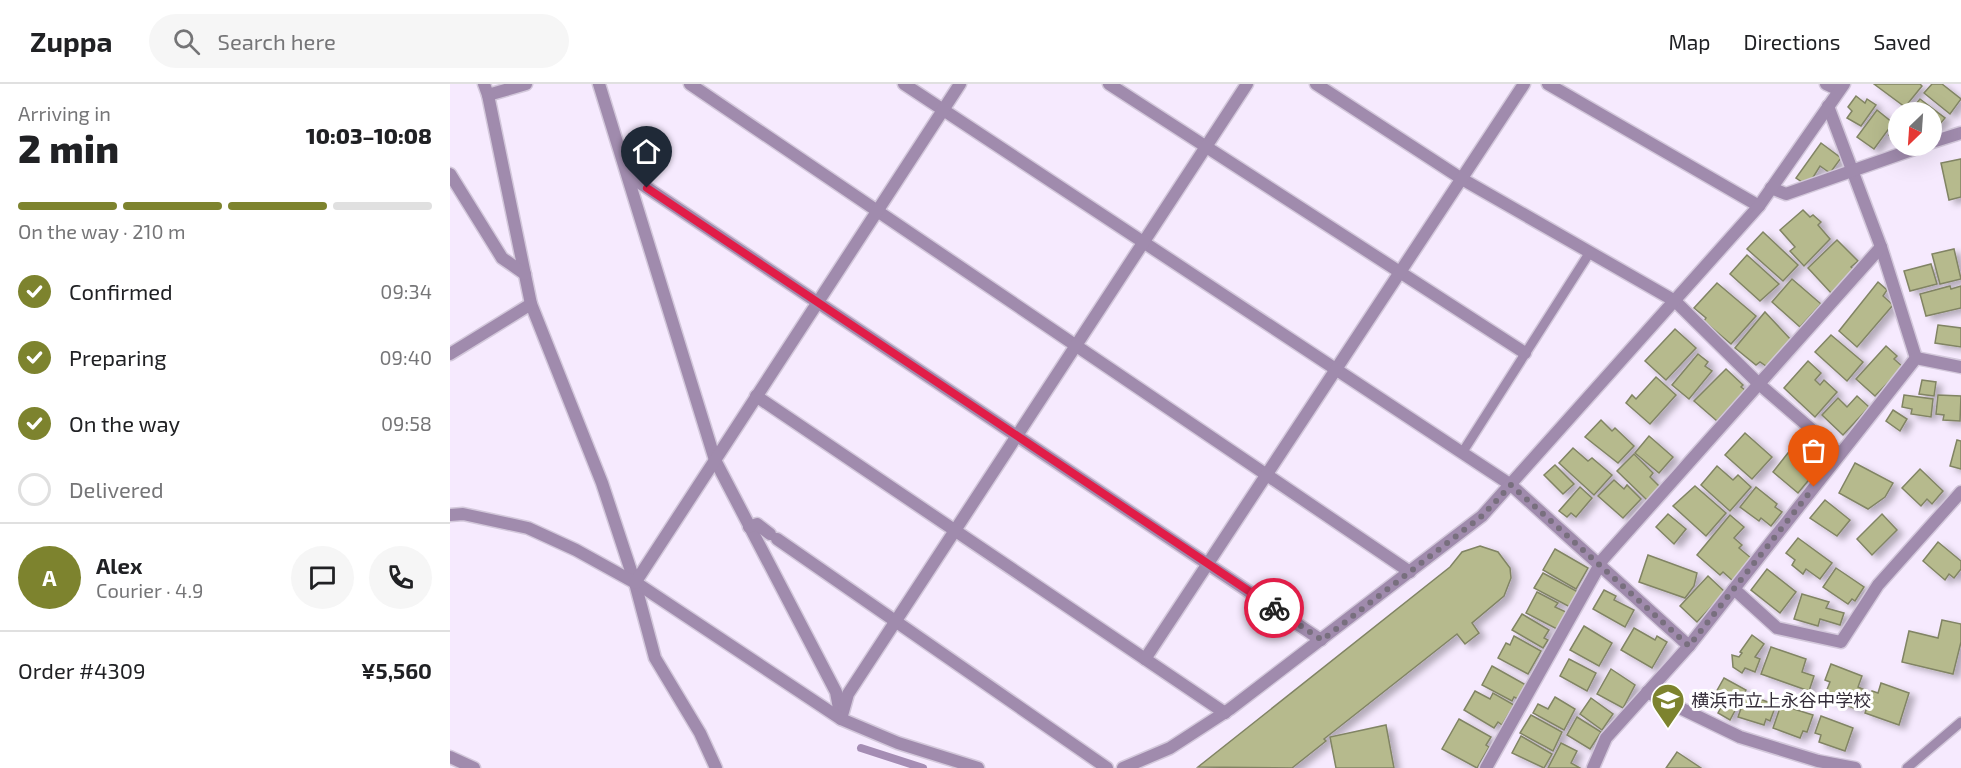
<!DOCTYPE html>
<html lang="en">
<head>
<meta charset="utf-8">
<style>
	body { margin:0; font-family:"Exo 2","Noto Sans JP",sans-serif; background:#f6f6f6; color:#202124; height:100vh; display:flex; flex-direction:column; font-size:22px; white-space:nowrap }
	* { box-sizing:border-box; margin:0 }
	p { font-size:20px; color:#757577 }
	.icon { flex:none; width:33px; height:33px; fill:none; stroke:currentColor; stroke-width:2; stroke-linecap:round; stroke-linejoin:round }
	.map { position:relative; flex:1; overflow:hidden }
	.details { display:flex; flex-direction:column; background:#fff; width:450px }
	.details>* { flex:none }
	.needle { width:39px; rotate:205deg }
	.tools { position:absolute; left:1438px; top:18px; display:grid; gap:12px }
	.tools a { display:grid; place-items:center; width:54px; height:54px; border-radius:50%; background:#fff; box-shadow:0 6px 24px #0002; font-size:30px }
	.pin { position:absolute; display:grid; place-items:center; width:51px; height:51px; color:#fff; margin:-62px -26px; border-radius:50% 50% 50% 0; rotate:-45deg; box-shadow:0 0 6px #0007 }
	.pin .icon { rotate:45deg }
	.courier { position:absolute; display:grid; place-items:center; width:60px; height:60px; margin:-30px; border:4px solid #e11d48; border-radius:50%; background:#fff; color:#222; box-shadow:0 2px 8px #0007 }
	.overview em { font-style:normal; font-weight:800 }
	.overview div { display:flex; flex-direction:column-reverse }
	.overview { display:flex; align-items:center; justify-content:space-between; height:102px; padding:0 18px }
	h1 { font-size:39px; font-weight:800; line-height:45px }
	.bar { display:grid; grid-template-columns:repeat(4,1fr); gap:9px 6px; align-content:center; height:72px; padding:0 18px }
	.bar i { height:8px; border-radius:4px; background:#e0e0e0 }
	.bar .active { background:#7d832e }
	.bar p { grid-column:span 4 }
	.line { display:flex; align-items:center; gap:15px; padding:0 18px; border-top:2px solid #e0e0e0 }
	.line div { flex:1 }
	.round { display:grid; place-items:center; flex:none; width:63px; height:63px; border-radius:32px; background:#f6f6f6 }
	ol { padding:0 18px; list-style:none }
	li { display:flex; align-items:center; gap:18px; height:66px }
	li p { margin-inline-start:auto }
	li .icon { padding:6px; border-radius:50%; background:#7d832e; color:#fff; stroke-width:4 }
	li:last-child { color:#757577 }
	li i { width:33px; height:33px; border:3px solid #e0e0e0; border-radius:50% }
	header { display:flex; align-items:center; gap:36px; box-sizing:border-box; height:84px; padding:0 30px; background:#fff; border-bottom:2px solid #e0e0e0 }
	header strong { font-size:28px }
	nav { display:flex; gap:33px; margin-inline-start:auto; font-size:21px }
	.search { width:420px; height:54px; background:#f6f6f6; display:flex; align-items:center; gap:15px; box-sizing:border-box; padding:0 21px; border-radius:33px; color:#757577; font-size:22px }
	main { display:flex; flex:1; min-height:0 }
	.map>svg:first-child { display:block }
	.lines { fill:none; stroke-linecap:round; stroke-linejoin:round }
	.stream { stroke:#a58db4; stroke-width:8 }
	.building { fill:#b6ba8d; stroke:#818464; stroke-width:1.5; filter:url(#shadow) }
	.service-casing { stroke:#d3c8db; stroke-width:12 }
	.minor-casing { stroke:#d3c8db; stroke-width:15 }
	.tertiary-casing { stroke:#d3c8db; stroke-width:15 }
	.service { stroke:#a08bad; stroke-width:9 }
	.minor { stroke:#a08bad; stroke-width:12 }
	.tertiary { stroke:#a08bad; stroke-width:12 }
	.done { stroke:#786f7e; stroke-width:6; stroke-dasharray:0 10.8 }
	.route { stroke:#e11d48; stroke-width:8 }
	.labels { text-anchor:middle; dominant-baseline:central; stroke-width:6; stroke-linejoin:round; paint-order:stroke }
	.poi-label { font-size:18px; fill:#342d39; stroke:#fff; text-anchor:start }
</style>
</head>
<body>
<header>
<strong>Zuppa</strong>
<div class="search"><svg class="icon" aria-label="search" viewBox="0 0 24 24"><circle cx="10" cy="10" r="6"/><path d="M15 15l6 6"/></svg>Search here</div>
<nav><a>Map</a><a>Directions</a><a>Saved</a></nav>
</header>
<main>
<section class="details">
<div class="overview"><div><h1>2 min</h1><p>Arriving in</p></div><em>10:03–10:08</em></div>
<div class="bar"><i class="active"></i><i class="active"></i><i class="active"></i><i></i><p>On the way · 210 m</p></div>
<ol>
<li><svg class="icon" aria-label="check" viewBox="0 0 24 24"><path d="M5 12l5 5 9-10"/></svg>Confirmed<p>09:34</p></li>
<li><svg class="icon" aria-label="check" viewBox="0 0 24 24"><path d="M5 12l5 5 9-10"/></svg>Preparing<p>09:40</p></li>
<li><svg class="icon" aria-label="check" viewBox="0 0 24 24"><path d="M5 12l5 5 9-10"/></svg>On the way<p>09:58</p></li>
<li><i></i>Delivered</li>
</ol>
<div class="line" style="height:108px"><b class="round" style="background:#7d832e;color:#fff">A</b><div><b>Alex</b><p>Courier · 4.9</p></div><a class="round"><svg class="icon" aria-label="chat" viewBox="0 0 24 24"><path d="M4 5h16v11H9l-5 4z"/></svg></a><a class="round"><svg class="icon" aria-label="phone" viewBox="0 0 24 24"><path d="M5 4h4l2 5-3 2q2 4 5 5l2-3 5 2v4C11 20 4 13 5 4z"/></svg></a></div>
<div class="line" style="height:78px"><div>Order #4309</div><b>¥5,560</b></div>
</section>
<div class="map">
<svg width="1511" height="684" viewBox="0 0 1511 684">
	<defs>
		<filter id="shadow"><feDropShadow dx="6" dy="4" stdDeviation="3" flood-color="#0004"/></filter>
	</defs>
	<rect width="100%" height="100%" fill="#f6eafe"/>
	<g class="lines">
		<polyline class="stream" points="411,664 473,684"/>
	</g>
	<g class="building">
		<polygon points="1424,0 1470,0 1472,2 1455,23"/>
		<polygon points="1482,0 1492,0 1511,15 1500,30 1474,9"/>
		<polygon points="1406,12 1415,19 1417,15 1426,21 1411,42 1397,34 1402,27 1398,23"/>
		<polygon points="1470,15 1495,34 1482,50 1482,28 1459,28"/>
		<polygon points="1427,26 1443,39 1424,65 1407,53"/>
		<polygon points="1449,38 1449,58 1439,51"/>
		<polygon points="1371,59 1391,74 1380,89 1370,82 1362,95 1352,98 1346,94"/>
		<polygon points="1511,75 1511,113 1499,116 1491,79"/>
		<polygon points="1353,126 1360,133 1363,131 1371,138 1368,141 1380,155 1354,182 1340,167 1345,163 1330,146"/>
		<polygon points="1313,148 1348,181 1333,197 1297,165"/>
		<polygon points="1387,156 1408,177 1401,183 1406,187 1382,210 1358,184"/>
		<polygon points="1504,165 1511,195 1490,200 1482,170"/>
		<polygon points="1297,171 1329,200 1310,217 1280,190"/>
		<polygon points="1481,180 1487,200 1460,207 1454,187"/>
		<polygon points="1342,195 1371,220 1350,243 1322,218"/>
		<polygon points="1428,198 1437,206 1433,212 1443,221 1407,263 1389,247"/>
		<polygon points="1267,199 1306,232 1281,260 1254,237 1256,234 1244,224"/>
		<polygon points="1500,202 1501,205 1511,202 1511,224 1476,232 1470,210"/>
		<polygon points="1315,228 1342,257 1322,280 1316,282 1310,278 1306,281 1285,264"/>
		<polygon points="1488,241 1511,244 1511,263 1485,259"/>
		<polygon points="1225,245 1246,264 1216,296 1195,277"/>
		<polygon points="1381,251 1413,278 1397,297 1365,268"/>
		<polygon points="1436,262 1447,272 1444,275 1453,283 1425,312 1406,295"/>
		<polygon points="1248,270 1258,278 1255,282 1262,287 1239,315 1222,301"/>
		<polygon points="1358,277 1371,289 1365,296 1370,301 1374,296 1387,308 1365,333 1334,304"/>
		<polygon points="1276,285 1293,301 1291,303 1295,306 1267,337 1244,317"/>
		<polygon points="1206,293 1226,311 1200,340 1176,319 1182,311 1186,315"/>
		<polygon points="1472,296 1486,298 1484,312 1469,310"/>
		<polygon points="1454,311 1483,315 1481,333 1461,330 1462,325 1452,323"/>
		<polygon points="1488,311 1511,312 1510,337 1493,336 1494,331 1486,330"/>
		<polygon points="1407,312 1419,323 1393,351 1372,331 1388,314 1397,323"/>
		<polygon points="1443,326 1457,335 1450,347 1436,337"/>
		<polygon points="1151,336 1162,347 1165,344 1184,362 1168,379 1135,353"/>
		<polygon points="1295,349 1322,373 1302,395 1275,371"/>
		<polygon points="1199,352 1223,373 1209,389 1185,369"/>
		<polygon points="1507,356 1511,357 1511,385 1500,382"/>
		<polygon points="1345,360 1371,381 1348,409 1323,388"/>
		<polygon points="1123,364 1138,377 1142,374 1162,391 1144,411 1109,379"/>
		<polygon points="1184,370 1203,389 1200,393 1210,403 1197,416 1167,387"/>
		<polygon points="1405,379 1443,399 1435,413 1418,425 1389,409"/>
		<polygon points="1105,381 1124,400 1113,410 1094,391"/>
		<polygon points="1267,382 1283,396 1288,391 1301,403 1280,427 1251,401"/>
		<polygon points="1470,385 1493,407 1482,420 1477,415 1471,422 1452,404"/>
		<polygon points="1164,396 1174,405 1177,401 1191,415 1173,434 1148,412"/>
		<polygon points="1245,402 1276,429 1256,452 1223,422"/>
		<polygon points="1130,403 1142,414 1126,433 1121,429 1117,433 1109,427"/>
		<polygon points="1306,403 1327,420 1325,423 1332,428 1321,442 1311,434 1309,437 1290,423"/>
		<polygon points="1375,416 1400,436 1387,452 1360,434"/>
		<polygon points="1218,430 1236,445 1224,460 1206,443"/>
		<polygon points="1432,430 1447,446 1422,471 1407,455"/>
		<polygon points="1280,431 1294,443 1284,454 1292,461 1289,464 1301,474 1283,497 1273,488 1270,491 1247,471"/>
		<polygon points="1348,454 1382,479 1370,495 1356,485 1353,490 1342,481 1345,476 1336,469"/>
		<polygon points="1488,458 1511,477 1511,485 1504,494 1499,490 1495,496 1473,477"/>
		<polygon points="1030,462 1048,468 1060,484 1061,494 1054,512 1022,539 1029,549 1015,560 1007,550 874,655 876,657 842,684 748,683 1000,483 1012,468"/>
		<polygon points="1105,465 1138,484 1126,505 1093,486"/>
		<polygon points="1198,471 1247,489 1244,502 1235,514 1189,498"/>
		<polygon points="1386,484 1414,503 1405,517 1402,515 1398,520 1373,503"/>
		<polygon points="1317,485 1346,508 1330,529 1301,506"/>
		<polygon points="1093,489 1128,508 1120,523 1084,504"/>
		<polygon points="1258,492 1275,508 1247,538 1230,522"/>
		<polygon points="1154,506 1166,512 1164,516 1184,526 1175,543 1143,525"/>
		<polygon points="1087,508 1108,519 1105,523 1116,528 1107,545 1076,529"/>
		<polygon points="1352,510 1379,518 1376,524 1394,529 1390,541 1370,535 1368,542 1344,535"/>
		<polygon points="1072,530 1099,546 1094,554 1098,556 1093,564 1062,546"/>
		<polygon points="1492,536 1511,540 1511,558 1503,590 1452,578 1459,547 1488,554"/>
		<polygon points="1134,542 1162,559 1149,582 1120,566"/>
		<polygon points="1184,544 1205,556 1207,552 1217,558 1202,584 1171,566"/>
		<polygon points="1302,551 1314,560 1305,573 1310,575 1305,588 1295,584 1292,589 1283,583 1282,571 1289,573 1292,569 1290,568"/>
		<polygon points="1064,552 1091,567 1078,590 1048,574 1056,559 1060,561"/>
		<polygon points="1321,563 1356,575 1352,588 1364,592 1359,607 1311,590"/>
		<polygon points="1119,575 1146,589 1137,607 1110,592"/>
		<polygon points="1381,580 1412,592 1408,603 1417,607 1409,626 1374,613 1380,598 1375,596"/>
		<polygon points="1042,582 1076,601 1068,615 1064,613 1062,617 1032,601"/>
		<polygon points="1161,585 1185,601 1173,624 1147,610"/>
		<polygon points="1274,594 1296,606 1280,636 1268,629 1275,616 1265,610"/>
		<polygon points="1431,599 1459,609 1449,641 1415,629 1422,607 1428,609"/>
		<polygon points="1025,607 1040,615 1043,609 1064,621 1052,641 1048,638 1044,644 1014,626"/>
		<polygon points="1296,610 1326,621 1320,637 1316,635 1314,641 1288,633"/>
		<polygon points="1105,613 1125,625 1114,646 1083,629 1088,620 1098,625"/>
		<polygon points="1141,614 1163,630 1152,646 1130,630"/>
		<polygon points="1331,621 1363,631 1357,648 1353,647 1350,654 1323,644"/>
		<polygon points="1081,631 1112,648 1103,667 1070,649"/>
		<polygon points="1371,632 1403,644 1395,667 1369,658 1371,651 1365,649"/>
		<polygon points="1127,633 1151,648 1140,665 1117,651"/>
		<polygon points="1009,635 1041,653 1036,661 1039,663 1027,684 992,665"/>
		<polygon points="936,641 944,684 886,684 880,653"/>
		<polygon points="1071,652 1102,670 1094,684 1062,669"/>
		<polygon points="1111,659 1127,667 1121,679 1130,684 1098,684"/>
		<polygon points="1227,668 1251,684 1216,684"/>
	</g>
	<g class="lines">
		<defs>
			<g id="service">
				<polyline points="1012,369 1140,168"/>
				<polyline points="1457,684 1511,638"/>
			</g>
			<g id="minor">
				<polyline points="34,0 38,11 81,220 152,399 185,499 205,574 250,649 266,684"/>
				<polyline points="149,0 265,376 386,608 390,630"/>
				<polyline points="240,0 960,488"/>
				<polyline points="454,0 1061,401 1239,562"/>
				<polyline points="659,0 1075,269"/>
				<polyline points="866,0 1012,95 1225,217 1309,300 1390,370"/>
				<polyline points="1098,0 1309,122"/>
				<polyline points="1376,0 1389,6"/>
				<polyline points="38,11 76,0"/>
				<polyline points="1378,22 1431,163 1466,274"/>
				<polyline points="1482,58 1511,49"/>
				<polyline points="0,90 52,174 75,190"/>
				<polyline points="178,91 871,556"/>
				<polyline points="1321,104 1336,110 1473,62"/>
				<polyline points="0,270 81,220"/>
				<polyline points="306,312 775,629"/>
				<polyline points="299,443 307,440 320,450"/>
				<polyline points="327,455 657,684"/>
				<polyline points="1284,505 1327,544 1391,558 1428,501 1511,408"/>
				<polyline points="695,575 1074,0"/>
				<polyline points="1197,608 1290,653 1368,677 1405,684"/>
				<polyline points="391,635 398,610 797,0"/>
				<polyline points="0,673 24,684"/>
				<polyline points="1036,684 1153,475 1431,163"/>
				<polyline points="1143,684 1156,654 1239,562 1466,274 1511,283"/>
			</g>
			<g id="tertiary">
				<polyline points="0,431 13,430 78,444 126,466 191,502 391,635 448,659 528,684"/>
				<polyline points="185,499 510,0"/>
				<polyline points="673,684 720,664 780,625 1032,432 1309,122 1394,0"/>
			</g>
		</defs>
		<use href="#service" class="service-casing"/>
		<use href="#minor" class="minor-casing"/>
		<use href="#tertiary" class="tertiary-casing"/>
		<use href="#service" class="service"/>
		<use href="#minor" class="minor"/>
		<use href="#tertiary" class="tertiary"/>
	</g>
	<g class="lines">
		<polyline class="done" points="824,524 872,556 1032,432 1061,401 1239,562 1364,403"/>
		<polyline class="route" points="197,104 824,524"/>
	</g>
	<defs>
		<symbol id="school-pin" viewBox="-11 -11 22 30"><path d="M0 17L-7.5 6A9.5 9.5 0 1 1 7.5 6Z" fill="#7d832e" stroke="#fff"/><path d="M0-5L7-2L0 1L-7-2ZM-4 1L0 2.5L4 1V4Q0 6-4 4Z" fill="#fff"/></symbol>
	</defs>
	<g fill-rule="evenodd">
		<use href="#school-pin" x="1199" y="597" width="38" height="52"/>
	</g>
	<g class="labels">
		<g class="poi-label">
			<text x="1241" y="616">横浜市立上永谷中学校</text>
		</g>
	</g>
</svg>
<div class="tools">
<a><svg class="needle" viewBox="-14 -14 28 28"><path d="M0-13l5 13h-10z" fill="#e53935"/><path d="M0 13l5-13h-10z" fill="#757577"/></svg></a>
</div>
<div class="pin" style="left:1364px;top:403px;background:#ea580c"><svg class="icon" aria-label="bag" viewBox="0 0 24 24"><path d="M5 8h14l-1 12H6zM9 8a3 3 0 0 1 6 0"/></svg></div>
<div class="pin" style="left:197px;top:104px;background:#1f2937"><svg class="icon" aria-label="home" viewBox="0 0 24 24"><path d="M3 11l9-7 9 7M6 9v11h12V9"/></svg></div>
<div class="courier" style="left:824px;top:524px"><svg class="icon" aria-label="bike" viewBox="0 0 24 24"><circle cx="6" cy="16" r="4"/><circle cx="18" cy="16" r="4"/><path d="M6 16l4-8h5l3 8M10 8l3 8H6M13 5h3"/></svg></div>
</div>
</main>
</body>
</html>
